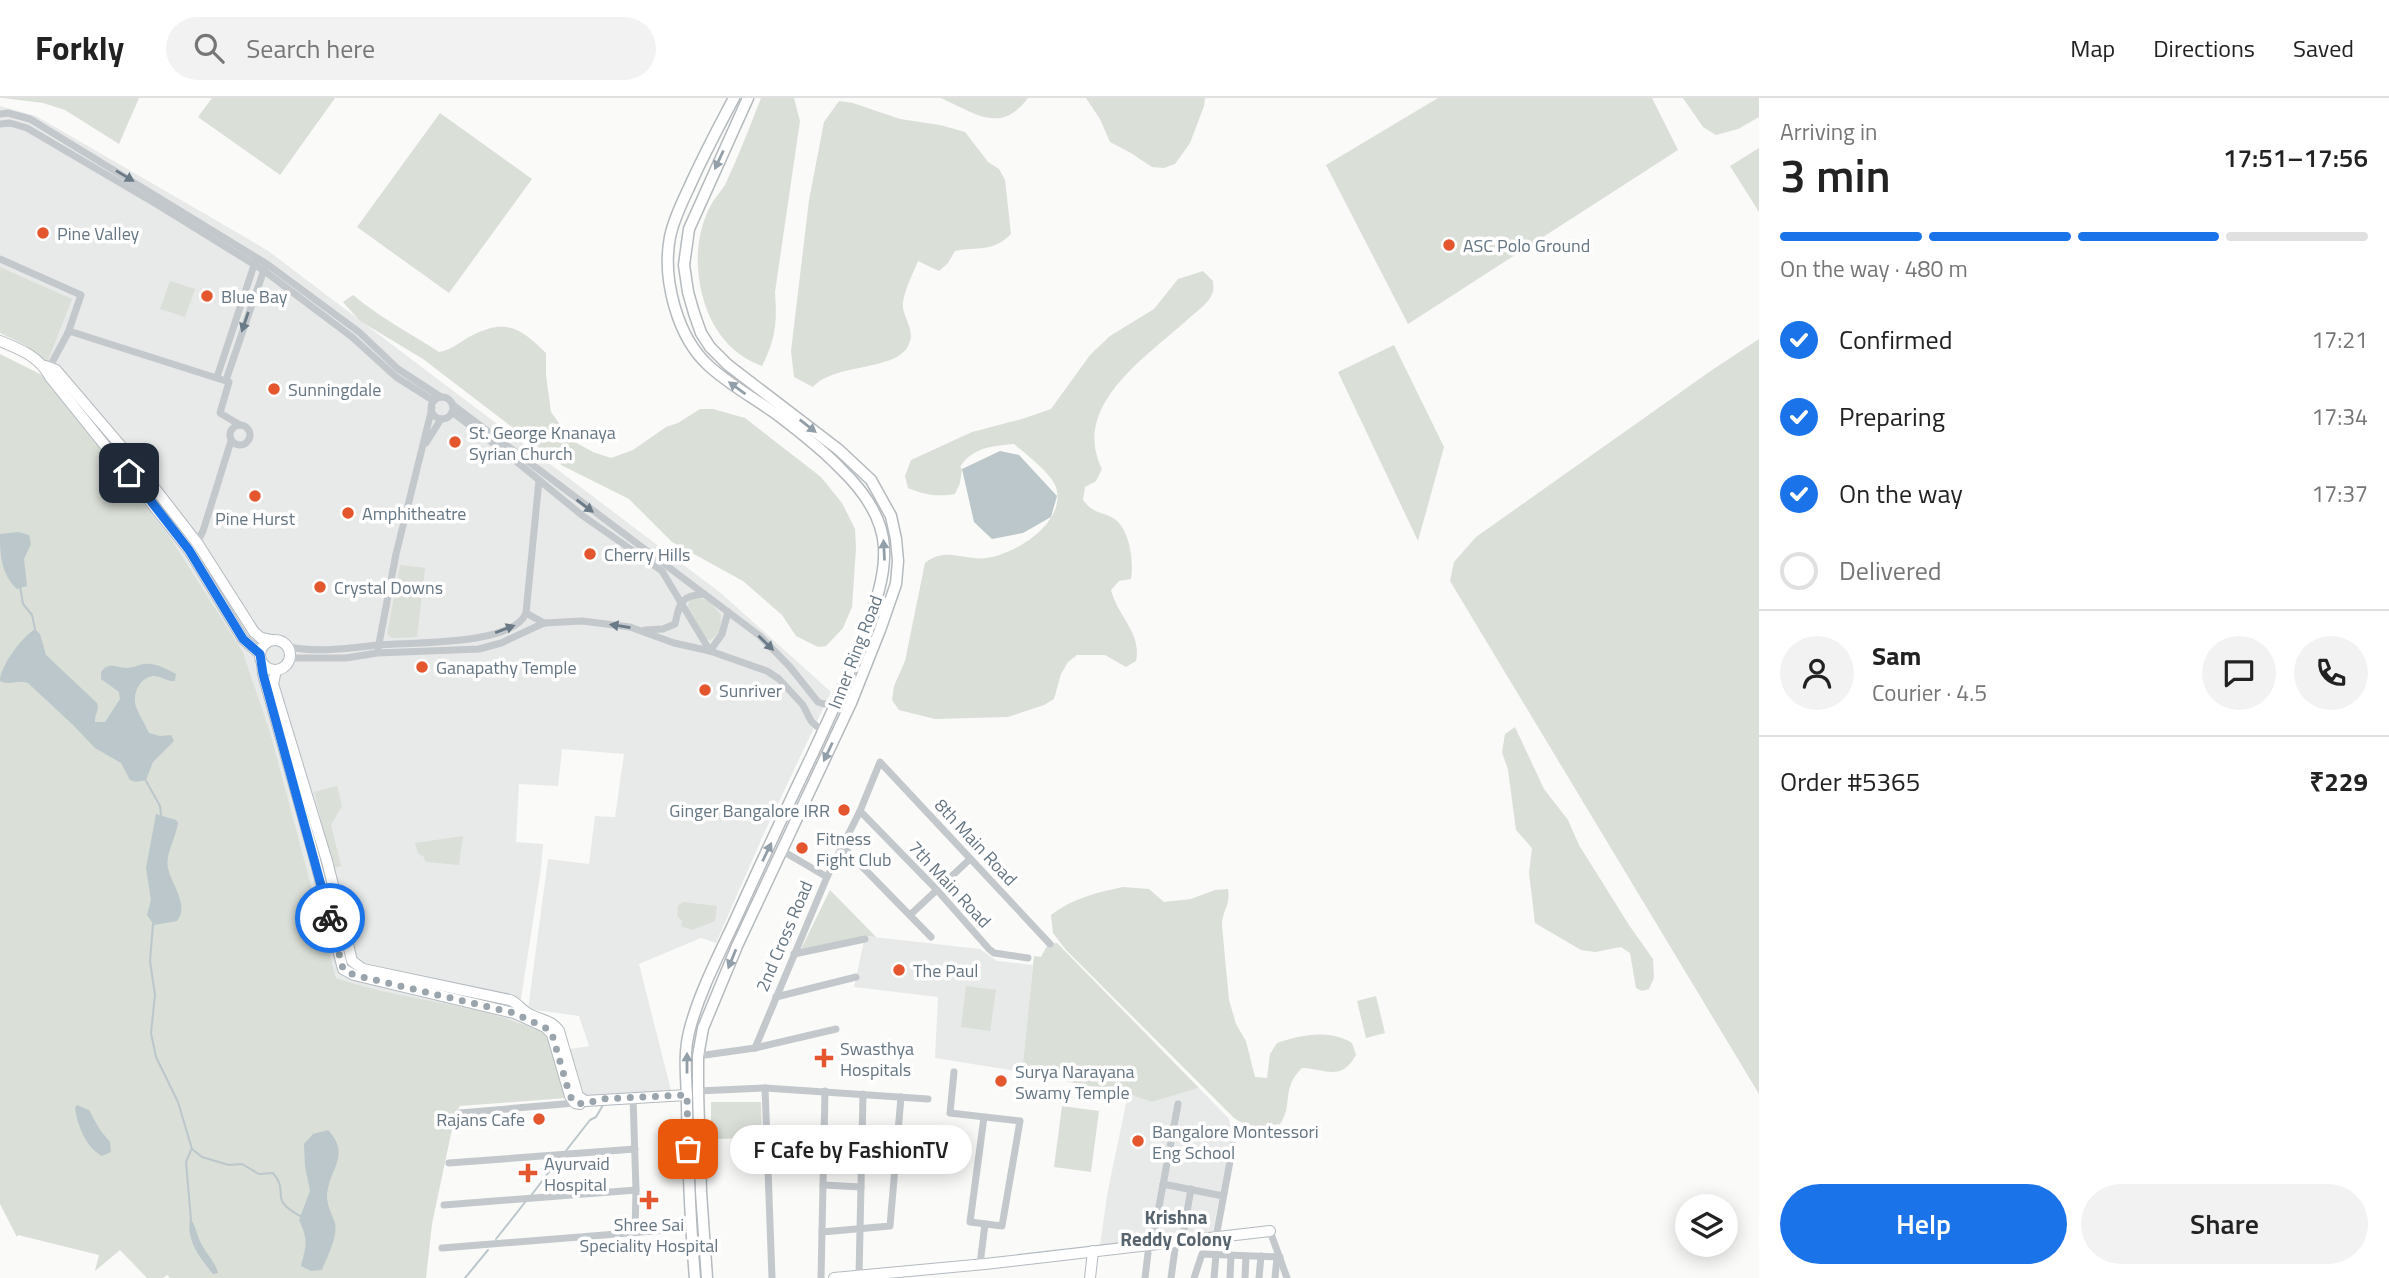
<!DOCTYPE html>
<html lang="en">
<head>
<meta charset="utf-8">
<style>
	body { margin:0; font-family:"Titillium Web",sans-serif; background:#f2f2f2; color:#222; height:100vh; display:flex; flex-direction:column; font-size:26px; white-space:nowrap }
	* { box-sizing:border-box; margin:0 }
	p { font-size:23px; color:#767676 }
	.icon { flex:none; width:38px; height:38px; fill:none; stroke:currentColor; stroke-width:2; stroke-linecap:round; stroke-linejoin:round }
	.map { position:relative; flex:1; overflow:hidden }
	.panel { display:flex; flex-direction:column; background:#fff; width:630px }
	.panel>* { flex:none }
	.fabs { position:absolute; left:1675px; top:1096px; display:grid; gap:14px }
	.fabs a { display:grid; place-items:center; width:63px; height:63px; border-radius:50%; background:#fff; box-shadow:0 4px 18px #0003; font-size:35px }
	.pin { position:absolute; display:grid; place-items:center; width:60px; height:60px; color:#fff; margin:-30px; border-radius:14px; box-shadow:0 4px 10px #0006 }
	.courier { position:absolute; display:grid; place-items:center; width:70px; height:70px; margin:-35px; border:5px solid #1a73e8; border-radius:50%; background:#fff; color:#222; box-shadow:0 2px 9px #0007 }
	.bubble { position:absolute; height:49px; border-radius:24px; background:#fff; box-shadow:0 4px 18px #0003; font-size:23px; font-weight:600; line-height:49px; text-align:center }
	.head em { font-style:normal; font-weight:600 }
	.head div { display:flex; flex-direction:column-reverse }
	.head { display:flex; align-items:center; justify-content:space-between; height:119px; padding:0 21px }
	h1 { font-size:46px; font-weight:600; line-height:52px }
	.bar { display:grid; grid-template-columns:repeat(4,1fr); gap:10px 7px; align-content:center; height:84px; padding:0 21px }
	.bar i { height:9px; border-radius:5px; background:#e0e0e0 }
	.bar .on { background:#1a73e8 }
	.bar p { grid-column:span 4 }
	.line { display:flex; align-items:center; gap:18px; padding:0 21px; border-top:2px solid #e0e0e0 }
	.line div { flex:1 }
	.round { display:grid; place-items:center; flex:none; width:74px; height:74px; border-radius:37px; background:#f2f2f2 }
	ol { padding:0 21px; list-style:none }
	li { display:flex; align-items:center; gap:21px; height:77px }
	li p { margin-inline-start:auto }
	li .icon { padding:7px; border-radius:50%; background:#1a73e8; color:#fff; stroke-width:4 }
	li:last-child { color:#767676 }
	li i { width:38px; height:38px; border:4px solid #e0e0e0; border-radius:50% }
	.cta { display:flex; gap:14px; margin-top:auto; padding:14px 21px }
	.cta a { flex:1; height:80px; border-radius:42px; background:#1a73e8; color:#fff; font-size:28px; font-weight:600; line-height:80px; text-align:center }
	.cta a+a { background:#f2f2f2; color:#222 }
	header { display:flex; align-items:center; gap:42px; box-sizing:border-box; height:98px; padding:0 35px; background:#fff; border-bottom:2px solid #e0e0e0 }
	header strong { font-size:33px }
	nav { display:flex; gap:38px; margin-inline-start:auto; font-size:24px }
	.search { width:490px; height:63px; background:#f2f2f2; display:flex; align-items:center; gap:18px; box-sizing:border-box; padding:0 24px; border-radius:38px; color:#767676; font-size:26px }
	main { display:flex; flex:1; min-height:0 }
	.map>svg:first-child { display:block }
	.built { fill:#e8e9e9 }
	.green { fill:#dadfd7 }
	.water { fill:#bbc7cb }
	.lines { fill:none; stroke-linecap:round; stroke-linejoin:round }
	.stream { stroke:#bbc7cb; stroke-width:2 }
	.secondary-casing { stroke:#b3babf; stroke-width:12 }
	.primary-casing { stroke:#b5babe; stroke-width:13 }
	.street { stroke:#c3c8cc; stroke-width:7 }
	.secondary { stroke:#fff; stroke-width:10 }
	.primary { stroke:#fff; stroke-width:10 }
	.oneway { fill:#939fa8 }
	.oneway2 { fill:#6a7a87 }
	.done { stroke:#99a4ac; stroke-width:7; stroke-dasharray:0 12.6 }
	.route { stroke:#1a73e8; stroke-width:9 }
	.poi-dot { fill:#e4572e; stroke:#fff; stroke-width:2.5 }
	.labels { text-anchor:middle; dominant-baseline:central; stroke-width:7; stroke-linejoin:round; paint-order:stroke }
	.poi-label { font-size:18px; fill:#657683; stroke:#fff; text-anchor:start }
	.street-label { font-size:18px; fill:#657683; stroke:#fff }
	.neighbourhood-label { font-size:19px; font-weight:bold; fill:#57646e; stroke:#fff }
</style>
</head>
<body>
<header>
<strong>Forkly</strong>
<div class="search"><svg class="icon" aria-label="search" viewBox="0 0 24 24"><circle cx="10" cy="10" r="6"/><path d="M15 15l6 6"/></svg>Search here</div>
<nav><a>Map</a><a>Directions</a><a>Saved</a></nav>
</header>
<main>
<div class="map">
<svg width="1759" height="1180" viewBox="0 0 1759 1180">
	<rect width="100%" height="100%" fill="#fafaf8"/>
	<g class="built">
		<polygon points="0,8 36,18 267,152 722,496 831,594 766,731 716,845 701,840 639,866 671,992 585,999 570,951 589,948 579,918 528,911 548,761 589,766 595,718 615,719 624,656 562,651 558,688 519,686 516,744 543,746 541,771 520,907 522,924 362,889 336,880 271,637 243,554 170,439 42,277 71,201 0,169"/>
		<polygon points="865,838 980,851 997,863 1033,867 1022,974 935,960 938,899 854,889"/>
		<polygon points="1199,990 1229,1021 1232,1038 1212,1137 1100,1148 1107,1097 1128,996 1152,1004"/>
	</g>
	<g class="green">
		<polygon points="3,0 139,0 119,46 65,12 43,5"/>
		<polygon points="212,0 335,0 280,77 198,19"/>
		<path d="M761,0H794L800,23L775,194C777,225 776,240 762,268C740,260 726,247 714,227C695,192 691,143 711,107C715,99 722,93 726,85C739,57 750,28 761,0Z"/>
		<path d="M941,0H1028C1000,37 975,15 941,0Z"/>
		<polygon points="1086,0 1205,0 1204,8 1190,45 1175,66 1164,70 1152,69 1131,55 1110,44 1100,21"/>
		<polygon points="1438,0 1652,0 1678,52 1408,226 1326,67"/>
		<polygon points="1683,0 1759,0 1759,19 1738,31 1716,37 1703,29"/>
		<path d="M839,3L853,5L900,21L940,27L965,34L988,64L999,71L1005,82L1011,136C992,155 978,148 955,153L948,165L939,173L918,163C913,175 905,191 903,204C901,219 916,230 909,246C898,274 836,264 813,289L794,279L791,253L809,102L824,24Z"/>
		<polygon points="440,15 532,81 449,195 357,129"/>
		<polygon points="1759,50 1759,114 1730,68"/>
		<polygon points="0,169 72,201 47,265 25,247 0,235"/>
		<path d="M1203,173L1213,183C1213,186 1214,190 1213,193C1211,204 1196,214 1188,221C1148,258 1070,307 1102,371L1096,383L1085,389L1083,402C1095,418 1104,413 1116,422C1130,434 1134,464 1131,481L1119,483L1111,492C1118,519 1142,535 1136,563L1126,569L1105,557H1077L1068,564L1061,576L1054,601L1044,607L1008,619L935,621L899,612L892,602L894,588L905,563L925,465C946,448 963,463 987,460C1016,456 1067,424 1056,389C1052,376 1025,355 1014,346C992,348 973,349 960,369L962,371L960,385L955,396C937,399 925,397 908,390L905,378L911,362L972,334L1022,321L1051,311L1090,257L1110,238L1154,211L1178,181Z"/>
		<polygon points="170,183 195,191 185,219 160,211"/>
		<path d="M353,197C379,219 410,235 439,254C453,252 460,243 473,237C507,220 521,231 546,255V277L551,314L571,342L593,354L611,360L633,352L666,329L678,325L700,311H713L745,320L821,379L842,405L855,431L856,450L852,509L843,530L826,548L818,549L796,538L782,517L743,483L672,444L629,401L563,368L423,261L360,223L343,204Z"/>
		<polygon points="1759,241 1759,996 1450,483 1454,464 1476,439 1712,272"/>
		<polygon points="1394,247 1444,349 1418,443 1338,274"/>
		<path d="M0,256L42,277L170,439L243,554L271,637L336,880C404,904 485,905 548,937L566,1000L460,1008L455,1017L432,1126L426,1180H170L167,1177L163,1180H147L120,1152L95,1173L99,1157L18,1137L17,1139L0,1106Z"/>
		<polygon points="400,467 425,470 417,539 392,540 387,536"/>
		<polygon points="697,499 709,503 721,517 720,533 711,542 706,541 688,508 690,501"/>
		<polygon points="1515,629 1544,691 1568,722 1579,747 1629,827 1653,861 1654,880 1649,891 1642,893 1636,890 1630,855 1621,849 1595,854 1581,852 1535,825 1529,775 1532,750 1516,732 1508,672 1502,654 1505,636"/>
		<polygon points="337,688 342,708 331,727 341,768 333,770 314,694"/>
		<polygon points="463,738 459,767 426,764 423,758 418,755 415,745"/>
		<path d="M1123,789L1149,791L1164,804L1191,801L1215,792L1228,791C1231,809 1222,811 1222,828L1229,902L1236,926L1246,943L1255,979L1267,980L1270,956L1277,945C1301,937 1329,931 1352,945L1356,957C1341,984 1326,971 1302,970C1280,992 1294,1005 1280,1026C1261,1029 1249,1031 1233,1019L1066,852L1053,835L1051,817C1071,801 1098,794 1123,789Z"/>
		<polygon points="830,792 876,839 865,838 801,851"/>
		<polygon points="683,804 717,808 715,823 692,832 681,828 682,823 677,817 678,808"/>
		<polygon points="1057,845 1199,990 1152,1004 1128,996 1022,974 1034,858 1041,859 1048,846"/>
		<polygon points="966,888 996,892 990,933 961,929"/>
		<polygon points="1376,898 1385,935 1366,940 1357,903"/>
		<polygon points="711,1004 761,1004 762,1040 711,1041"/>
		<polygon points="1062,1008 1099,1013 1091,1074 1054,1069"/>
	</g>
	<g class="water">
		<polygon points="1000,353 1019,357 1057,398 1051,419 1023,435 992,441 974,424 962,371"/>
		<path d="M18,434L29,437L31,446L24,461L27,488L17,491C1,476 0,456 0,436Z"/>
		<path d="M35,531L40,536L46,557L97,605C100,611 94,617 95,624H105L120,601L119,594L101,581V574C110,563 115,570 127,570C133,570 138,567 144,566C153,564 168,571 176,576L175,583C167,584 162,578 153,578C139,580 132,596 136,609C139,617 145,626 149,635L160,638L171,637L174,643L153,664L146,682L136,684L130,682L121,665L95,650L73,627L28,585C18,581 10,588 0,583C0,568 22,539 35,531Z"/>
		<path d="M156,716L176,722L178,725C176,739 165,757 168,770C171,786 190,808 177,823L154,827L147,817L151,802L146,770Z"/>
		<path d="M77,1007L89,1012L100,1032L110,1044L111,1054L102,1058C86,1050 77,1026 75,1010Z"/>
		<path d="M328,1032C352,1057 328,1072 327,1098C327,1108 332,1116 335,1125C338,1139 327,1159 322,1172L311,1173L301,1168C306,1148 309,1143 299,1122L310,1093L305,1068L304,1046L313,1036Z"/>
		<path d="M190,1121C196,1127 196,1135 200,1143C205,1155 215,1163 218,1175L213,1176C200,1160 186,1143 190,1121Z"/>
	</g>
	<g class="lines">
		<g class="stream">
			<polyline points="20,488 23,506 32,517 35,531"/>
			<polyline points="145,681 160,708 161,717"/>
			<path d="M153,826L150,863L155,897L151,935L156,959L178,1004L192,1051L202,1059L229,1067L242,1066L259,1076L273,1075C291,1096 266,1100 302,1119"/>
			<polyline points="191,1052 186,1064 191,1122"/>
			<polyline points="565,1054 590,1022 596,1019 603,1007"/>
			<polyline points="530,1099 555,1066"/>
			<polyline points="496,1141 526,1103"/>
			<polyline points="465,1180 488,1152"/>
		</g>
		<defs>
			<g id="secondary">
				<path d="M0,243C20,251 40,259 50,279L189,452L243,541L260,556"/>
				<polyline points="45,268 56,272 132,361 198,446 254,534 261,540 271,542"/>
				<circle cx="275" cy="557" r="15"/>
				<polyline points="262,565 263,576 314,758 343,871 354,877 514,915 545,929 552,936 570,998 575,1005 580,1006"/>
				<path d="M276,572L273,586L327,763L352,863L363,871L510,902C518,905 521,912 529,916C540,922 552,922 559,933L578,998L585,1003L687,997"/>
				<polyline points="834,1180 985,1166 1270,1133"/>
				<polyline points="1090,1180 1093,1153"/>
			</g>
			<g id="primary">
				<path d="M695,1180C690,1122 688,1065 687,1007C687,983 683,958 689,934C699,894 720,855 737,818C762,763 787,709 813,655C829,621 845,587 858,551C870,518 886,485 884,449C882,417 862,391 840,370C822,351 800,334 779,318C756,301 731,288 709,268C677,239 662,181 670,139C674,119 684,101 692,83C705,55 719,28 734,0"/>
				<polyline points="707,1180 701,1094 698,993 698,958 703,930 737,848 851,605 880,532 896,486 898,463 896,441 891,418 871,382 839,352 728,267 710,249 701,235 694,215 688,194 684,167 689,131 748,0"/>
			</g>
		</defs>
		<use href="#secondary" class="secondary-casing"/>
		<use href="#primary" class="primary-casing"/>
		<g class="street">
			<polyline points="0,16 8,15 30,21 267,166 359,234 398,271 441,299"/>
			<polyline points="0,26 10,25 27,30 158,107 263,172 352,239 396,279 434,303"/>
			<polyline points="0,161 81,197 68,235"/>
			<polyline points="49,270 69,233 229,284 220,315 240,327"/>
			<polyline points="217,279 255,164"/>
			<polyline points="226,282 265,169"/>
			<circle cx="442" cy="310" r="11"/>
			<polyline points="453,307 760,538 790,569 818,604 824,606 838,604"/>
			<polyline points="452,314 506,355 583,418 662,473 710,553 722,536 728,514"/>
			<circle cx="240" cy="337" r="10"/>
			<polyline points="426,345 441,321"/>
			<polyline points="195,448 203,433 231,343"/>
			<polyline points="526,515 544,525"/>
			<path d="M645,532L663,531L675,526C680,504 680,498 704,496"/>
			<path d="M289,549C319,555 349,550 379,547C411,544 513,548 526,515L539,382"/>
			<polyline points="378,551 396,456 432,310"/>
			<polyline points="290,560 346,560 377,555 479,551 501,545 544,525 582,523 630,529 674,545 710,553 767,573 779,581 803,607 811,623 824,635"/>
			<polyline points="860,713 937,792 989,851 994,855 1028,860"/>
			<polyline points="843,749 931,839"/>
			<polyline points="781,752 827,779"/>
			<polyline points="910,817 970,761"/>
			<polyline points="794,856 865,841"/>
			<polyline points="776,899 856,879"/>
			<polyline points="755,950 827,779 860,713 880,664 1050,846"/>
			<polyline points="698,958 755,950 836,931"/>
			<polyline points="954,974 950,1015 1020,1023 1002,1128 970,1124 984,1019"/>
			<polyline points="765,990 772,1180"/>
			<polyline points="698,993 765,990 928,1001"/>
			<polyline points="633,999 636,1092 635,1135"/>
			<polyline points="460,1015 575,1005"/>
			<polyline points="824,1042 862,1043"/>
			<polyline points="449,1065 635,1051"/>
			<polyline points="1163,1086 1223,1098"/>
			<polyline points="823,1087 861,1089"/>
			<polyline points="444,1107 636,1092"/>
			<polyline points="1270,1133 1287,1180"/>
			<polyline points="822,1134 890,1128 901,999"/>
			<polyline points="1216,1139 1233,1047"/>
			<polyline points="1182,1143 1191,1091"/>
			<polyline points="1152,1146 1178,1006"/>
			<polyline points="442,1150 691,1130"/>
			<polyline points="980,1166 985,1126"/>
			<polyline points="859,1178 863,996"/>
			<polyline points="821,1180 825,993"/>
			<polyline points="1145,1180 1148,1155"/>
			<polyline points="1171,1180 1175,1151"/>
			<polyline points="1194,1180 1202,1156 1280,1159"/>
			<polyline points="1214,1180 1216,1157"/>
			<polyline points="1230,1180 1231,1157"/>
			<polyline points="1245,1180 1246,1158"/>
			<polyline points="1259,1180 1261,1158"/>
			<polyline points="1275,1180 1277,1159"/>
		</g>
		<use href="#secondary" class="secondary"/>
		<use href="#primary" class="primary"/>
	</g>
	<defs><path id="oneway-solid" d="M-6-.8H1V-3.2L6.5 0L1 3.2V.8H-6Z" transform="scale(1.75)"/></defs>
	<g class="oneway">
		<use href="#oneway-solid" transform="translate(719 62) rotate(115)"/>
		<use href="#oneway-solid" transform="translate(737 290) rotate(-144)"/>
		<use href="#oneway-solid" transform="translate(808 328) rotate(38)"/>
		<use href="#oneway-solid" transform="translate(884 452) rotate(-93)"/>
		<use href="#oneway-solid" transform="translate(828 654) rotate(115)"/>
		<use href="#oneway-solid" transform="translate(767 754) rotate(-64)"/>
		<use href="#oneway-solid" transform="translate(732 861) rotate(112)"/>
		<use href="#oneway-solid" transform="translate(687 965) rotate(-90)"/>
	</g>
	<g class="oneway2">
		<use href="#oneway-solid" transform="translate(125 78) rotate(31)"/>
		<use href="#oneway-solid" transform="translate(245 224) rotate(109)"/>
		<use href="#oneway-solid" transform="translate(585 408) rotate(37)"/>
		<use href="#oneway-solid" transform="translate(620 528) rotate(-171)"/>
		<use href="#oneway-solid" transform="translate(505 531) rotate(-21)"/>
		<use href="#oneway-solid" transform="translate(766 545) rotate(44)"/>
	</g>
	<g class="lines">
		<polyline class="done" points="330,820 343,871 354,877 514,915 550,932 552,936 570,998 575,1005 585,1006 600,1001 687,997 688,1051"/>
		<polyline class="route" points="129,375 189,452 243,541 260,556 263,576 330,820"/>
	</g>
	<g class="poi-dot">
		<circle cx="43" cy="135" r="7"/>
		<circle cx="1449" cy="147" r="7"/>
		<circle cx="207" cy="198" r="7"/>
		<circle cx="274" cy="291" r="7"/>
		<circle cx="455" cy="344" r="7"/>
		<circle cx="255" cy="398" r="7"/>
		<circle cx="348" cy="415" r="7"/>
		<circle cx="590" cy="456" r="7"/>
		<circle cx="320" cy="489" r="7"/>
		<circle cx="422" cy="569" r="7"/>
		<circle cx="705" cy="592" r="7"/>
		<circle cx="844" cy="712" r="7"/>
		<circle cx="802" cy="750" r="7"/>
		<circle cx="899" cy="872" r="7"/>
		<path d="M820.5 949.5h7v7h7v7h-7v7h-7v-7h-7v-7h7z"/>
		<circle cx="1001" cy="983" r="7"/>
		<circle cx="539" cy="1021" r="7"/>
		<circle cx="1138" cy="1043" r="7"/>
		<path d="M524.5 1064.5h7v7h7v7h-7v7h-7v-7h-7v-7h7z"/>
		<path d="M645.5 1091.5h7v7h7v7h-7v7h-7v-7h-7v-7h7z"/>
	</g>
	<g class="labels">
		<g class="poi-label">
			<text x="57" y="135">Pine Valley</text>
			<text x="1463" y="147">ASC Polo Ground</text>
			<text x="221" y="198">Blue Bay</text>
			<text x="288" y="291">Sunningdale</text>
			<text x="469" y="334">St. George Knanaya<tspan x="469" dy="21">Syrian Church</tspan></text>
			<text x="362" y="415">Amphitheatre</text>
			<text x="255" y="420" text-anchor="middle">Pine Hurst</text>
			<text x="604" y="456">Cherry Hills</text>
			<text x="334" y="489">Crystal Downs</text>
			<text x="436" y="569">Ganapathy Temple</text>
			<text x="719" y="592">Sunriver</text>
			<text x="830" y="712" text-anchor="end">Ginger Bangalore IRR</text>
			<text x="816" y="740">Fitness<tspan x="816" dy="21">Fight Club</tspan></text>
			<text x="913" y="872">The Paul</text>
			<text x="840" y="950">Swasthya<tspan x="840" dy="21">Hospitals</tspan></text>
			<text x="1015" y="973">Surya Narayana<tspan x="1015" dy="21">Swamy Temple</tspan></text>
			<text x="525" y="1021" text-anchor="end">Rajans Cafe</text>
			<text x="1152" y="1033">Bangalore Montessori<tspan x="1152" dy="21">Eng School</tspan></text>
			<text x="544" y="1065">Ayurvaid<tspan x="544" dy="21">Hospital</tspan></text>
			<text x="649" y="1126" text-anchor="middle">Shree Sai<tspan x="649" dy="21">Speciality Hospital</tspan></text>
		</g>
		<g class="street-label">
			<text transform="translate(855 554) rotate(-69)">Inner Ring Road</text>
			<text transform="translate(976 744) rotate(47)">8th Main Road</text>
			<text transform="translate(950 786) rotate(47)">7th Main Road</text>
			<text transform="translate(784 838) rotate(-67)">2nd Cross Road</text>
		</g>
		<g class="neighbourhood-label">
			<text x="1176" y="1118">Krishna<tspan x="1176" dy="22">Reddy Colony</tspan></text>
		</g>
	</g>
</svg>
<div class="fabs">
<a><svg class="icon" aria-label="layers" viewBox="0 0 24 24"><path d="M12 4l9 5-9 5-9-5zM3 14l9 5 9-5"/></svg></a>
</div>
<div class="pin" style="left:688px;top:1051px;background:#ea580c"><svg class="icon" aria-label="bag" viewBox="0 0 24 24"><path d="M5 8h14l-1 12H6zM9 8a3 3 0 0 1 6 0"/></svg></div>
<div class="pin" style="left:129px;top:375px;background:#1f2937"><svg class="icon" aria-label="home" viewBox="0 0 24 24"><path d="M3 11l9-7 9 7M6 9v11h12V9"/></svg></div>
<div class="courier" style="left:330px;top:820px"><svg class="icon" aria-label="bike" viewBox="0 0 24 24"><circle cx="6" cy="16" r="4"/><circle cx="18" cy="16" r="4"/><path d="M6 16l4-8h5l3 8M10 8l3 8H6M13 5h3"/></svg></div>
<div class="bubble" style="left:730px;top:1027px;width:242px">F Cafe by FashionTV</div>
</div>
<section class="panel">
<div class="head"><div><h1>3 min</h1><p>Arriving in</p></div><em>17:51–17:56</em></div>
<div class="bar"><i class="on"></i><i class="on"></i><i class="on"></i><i></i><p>On the way · 480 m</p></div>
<ol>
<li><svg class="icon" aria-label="check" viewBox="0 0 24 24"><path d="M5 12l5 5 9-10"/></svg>Confirmed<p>17:21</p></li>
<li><svg class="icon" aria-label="check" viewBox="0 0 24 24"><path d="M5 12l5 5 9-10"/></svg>Preparing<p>17:34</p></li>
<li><svg class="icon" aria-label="check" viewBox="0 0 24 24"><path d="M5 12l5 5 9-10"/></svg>On the way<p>17:37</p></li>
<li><i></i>Delivered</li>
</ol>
<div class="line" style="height:126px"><a class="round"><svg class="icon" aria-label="person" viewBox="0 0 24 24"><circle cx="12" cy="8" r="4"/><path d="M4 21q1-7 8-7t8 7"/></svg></a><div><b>Sam</b><p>Courier · 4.5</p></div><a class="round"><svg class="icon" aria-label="chat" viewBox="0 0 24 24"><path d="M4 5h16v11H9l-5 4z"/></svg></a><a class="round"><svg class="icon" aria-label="phone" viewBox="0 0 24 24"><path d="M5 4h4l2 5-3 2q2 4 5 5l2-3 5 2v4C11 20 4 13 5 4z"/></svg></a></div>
<div class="line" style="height:91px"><div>Order #5365</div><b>₹229</b></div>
<div class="cta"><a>Help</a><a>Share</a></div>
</section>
</main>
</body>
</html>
